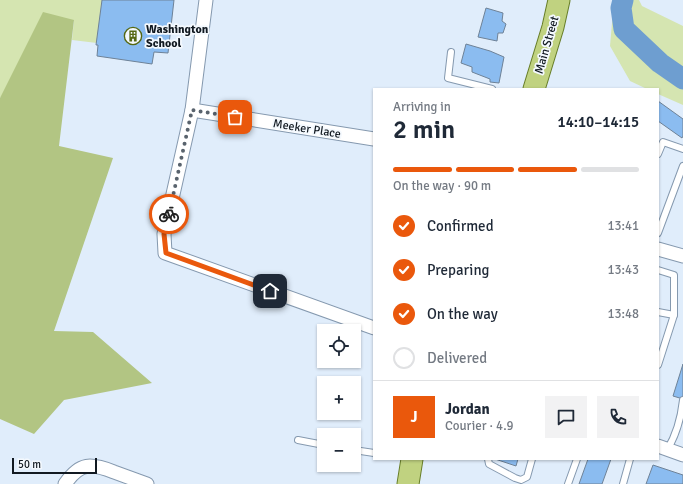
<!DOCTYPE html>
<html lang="en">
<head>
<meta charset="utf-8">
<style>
	body { margin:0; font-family:Signika,sans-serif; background:#f2f2f3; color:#1f2937; height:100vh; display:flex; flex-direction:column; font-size:15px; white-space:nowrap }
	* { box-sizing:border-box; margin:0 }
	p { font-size:13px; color:#747a83 }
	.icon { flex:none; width:22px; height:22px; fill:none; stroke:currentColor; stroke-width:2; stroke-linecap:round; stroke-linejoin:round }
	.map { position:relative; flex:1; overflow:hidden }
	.drawer { position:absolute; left:373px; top:88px; width:286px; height:372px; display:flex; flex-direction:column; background:#fff; border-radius:0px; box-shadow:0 1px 3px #0004 }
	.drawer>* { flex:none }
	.controls { position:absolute; left:317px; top:324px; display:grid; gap:8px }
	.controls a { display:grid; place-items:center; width:44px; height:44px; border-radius:0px; background:#fff; box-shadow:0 1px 3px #0004; font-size:20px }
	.scale { position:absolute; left:12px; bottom:10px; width:85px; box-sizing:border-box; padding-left:4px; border:2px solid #111921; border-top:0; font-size:11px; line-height:14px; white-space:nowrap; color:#111921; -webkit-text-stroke:3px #f4f9fe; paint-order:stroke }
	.pin { position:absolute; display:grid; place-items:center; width:34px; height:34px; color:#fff; margin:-17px; border-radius:8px; box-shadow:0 2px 6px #0006 }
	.courier { position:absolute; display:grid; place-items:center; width:40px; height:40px; margin:-20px; border:3px solid #ea580c; border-radius:50%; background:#fff; color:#222; box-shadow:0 1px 5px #0007 }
	.summary em { font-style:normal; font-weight:600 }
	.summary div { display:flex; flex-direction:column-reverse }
	.summary { display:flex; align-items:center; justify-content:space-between; height:68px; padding:0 20px }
	h1 { font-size:26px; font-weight:600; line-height:30px }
	.bar { display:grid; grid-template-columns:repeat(4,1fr); gap:6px 4px; align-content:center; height:48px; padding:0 20px }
	.bar i { height:5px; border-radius:3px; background:#e0e1e3 }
	.bar .current { background:#ea580c }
	.bar p { grid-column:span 4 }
	.line { display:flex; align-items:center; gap:10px; padding:0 20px; border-top:1px solid #e0e1e3 }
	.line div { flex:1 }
	.round { display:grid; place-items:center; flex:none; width:42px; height:42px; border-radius:0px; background:#f2f2f3 }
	ol { padding:0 20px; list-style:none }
	li { display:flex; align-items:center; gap:12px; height:44px }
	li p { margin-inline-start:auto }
	li .icon { padding:4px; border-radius:50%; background:#ea580c; color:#fff; stroke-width:4 }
	li:last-child { color:#747a83 }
	li i { width:22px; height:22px; border:2px solid #e0e1e3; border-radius:50% }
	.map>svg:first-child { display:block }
	.green { fill:#d5e5b1 }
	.forest { fill:#b2c583 }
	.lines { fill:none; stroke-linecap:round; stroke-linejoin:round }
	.river { stroke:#6e9ed0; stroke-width:21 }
	.building { fill:#8bbcf0; stroke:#6e8297 }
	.lane-casing { stroke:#8599af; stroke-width:8 }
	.street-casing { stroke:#8599af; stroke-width:15 }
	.primary-casing { stroke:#677e28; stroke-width:23 }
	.lane { stroke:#fff; stroke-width:6 }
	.street { stroke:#fff; stroke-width:13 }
	.primary { stroke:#c0d280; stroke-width:21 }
	.done { stroke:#59636d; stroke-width:4; stroke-dasharray:0 7.2 }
	.route { stroke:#ea580c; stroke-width:5 }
	.labels { text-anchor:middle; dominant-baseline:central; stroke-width:3.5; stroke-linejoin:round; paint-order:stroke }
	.poi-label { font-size:12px; font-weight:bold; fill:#111921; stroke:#f4f9fe; text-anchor:start }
	.street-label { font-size:12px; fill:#111921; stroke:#f4f9fe }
</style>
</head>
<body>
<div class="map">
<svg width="683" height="484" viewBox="0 0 683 484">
	<rect width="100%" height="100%" fill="#e0edfb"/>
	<g class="green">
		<polygon points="0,0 103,0 97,43 72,40 74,20 0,98"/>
		<polygon points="614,0 639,0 642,6 683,26 683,105 658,94 658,89 647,89 630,81 610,46"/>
	</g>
	<polygon class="forest" points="43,12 74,20 59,146 113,158 54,331 93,332 152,383 64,400 34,434 0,419 0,98"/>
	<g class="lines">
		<polyline class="river" points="623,0 621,8 624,29 660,63 683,79"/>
	</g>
	<g class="building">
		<polygon points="102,0 174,0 168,53 154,52 152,64 97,56 98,45 96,45"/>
		<polygon points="486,8 503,13 502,21 506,24 503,33 498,33 497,41 478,37"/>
		<polygon points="466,44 490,51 504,57 499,83 490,82 490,79 472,72 472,67 461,63"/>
		<polygon points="658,101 683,119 683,136 682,138 658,121"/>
		<polygon points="683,364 683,399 673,396"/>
		<polygon points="495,459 518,459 516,466"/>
		<polygon points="588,459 611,459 602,484 579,484"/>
		<polygon points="653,465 683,475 683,484 646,484"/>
	</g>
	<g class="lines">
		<defs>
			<g id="lane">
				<polyline points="451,52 448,78 492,89"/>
				<polyline points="658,154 663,142 683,149"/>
				<polyline points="658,233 683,166"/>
				<polyline points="658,270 674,275 674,315 658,365"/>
				<polyline points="658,312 674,315"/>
				<polyline points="298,440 324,445"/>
				<polyline points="354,450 374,453"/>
				<path d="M667,450C677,434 681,418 683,400"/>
				<polyline points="488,459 489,464 515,478 521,480 527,477 532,459"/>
				<polyline points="568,484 577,459"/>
				<polyline points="623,484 630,459"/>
			</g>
			<g id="street">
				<polyline points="206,0 192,110 164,234 165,253 374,328"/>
				<polyline points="192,110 374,139"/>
				<polyline points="658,249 683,256"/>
				<polyline points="658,446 683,455"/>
				<path d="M65,484C80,462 91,463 114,472C125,476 136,480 147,484"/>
			</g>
			<g id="primary">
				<polyline points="534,89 553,27 559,0"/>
				<polyline points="408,484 412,459"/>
			</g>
		</defs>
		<use href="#lane" class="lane-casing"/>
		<use href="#street" class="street-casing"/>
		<use href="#primary" class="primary-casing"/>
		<use href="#lane" class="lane"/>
		<use href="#street" class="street"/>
		<use href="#primary" class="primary"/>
	</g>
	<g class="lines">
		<polyline class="done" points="169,214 192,110 235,117"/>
		<polyline class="route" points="169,214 164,234 166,253 270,291"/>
	</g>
	<defs>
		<symbol id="building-ring" viewBox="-11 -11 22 22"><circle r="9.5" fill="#f4f9fe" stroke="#556813" stroke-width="1.5"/><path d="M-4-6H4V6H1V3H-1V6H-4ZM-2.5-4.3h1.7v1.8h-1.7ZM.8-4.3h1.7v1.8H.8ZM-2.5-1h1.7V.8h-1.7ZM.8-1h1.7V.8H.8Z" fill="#556813"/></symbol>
	</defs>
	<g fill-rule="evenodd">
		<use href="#building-ring" x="123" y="26" width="20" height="20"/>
	</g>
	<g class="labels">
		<g class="poi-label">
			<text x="146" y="29">Washington<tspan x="146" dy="14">School</tspan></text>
		</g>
		<g class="street-label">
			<text transform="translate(547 45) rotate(-74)">Main Street</text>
			<text transform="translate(307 129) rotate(9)">Meeker Place</text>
		</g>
	</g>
</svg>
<div class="controls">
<a><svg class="icon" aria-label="locate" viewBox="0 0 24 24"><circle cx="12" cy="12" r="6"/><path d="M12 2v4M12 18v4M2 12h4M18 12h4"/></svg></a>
<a>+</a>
<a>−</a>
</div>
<div class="scale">50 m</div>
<div class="pin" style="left:235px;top:117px;background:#ea580c"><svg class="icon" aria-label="bag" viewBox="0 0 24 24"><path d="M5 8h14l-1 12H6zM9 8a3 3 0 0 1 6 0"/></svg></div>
<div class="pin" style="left:270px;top:291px;background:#1f2937"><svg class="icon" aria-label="home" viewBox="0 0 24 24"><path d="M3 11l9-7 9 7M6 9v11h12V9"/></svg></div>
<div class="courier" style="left:169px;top:214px"><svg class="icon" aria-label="bike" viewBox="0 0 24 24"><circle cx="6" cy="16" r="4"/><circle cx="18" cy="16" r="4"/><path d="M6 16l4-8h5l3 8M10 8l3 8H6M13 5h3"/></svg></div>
<section class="drawer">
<div class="summary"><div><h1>2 min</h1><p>Arriving in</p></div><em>14:10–14:15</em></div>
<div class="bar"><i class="current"></i><i class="current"></i><i class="current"></i><i></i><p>On the way · 90 m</p></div>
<ol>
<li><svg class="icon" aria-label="check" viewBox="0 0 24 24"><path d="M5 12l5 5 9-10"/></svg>Confirmed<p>13:41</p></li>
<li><svg class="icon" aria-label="check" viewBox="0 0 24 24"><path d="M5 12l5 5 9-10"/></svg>Preparing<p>13:43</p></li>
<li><svg class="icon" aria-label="check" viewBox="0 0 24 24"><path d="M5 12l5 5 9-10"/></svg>On the way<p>13:48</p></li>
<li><i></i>Delivered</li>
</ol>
<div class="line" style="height:72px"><b class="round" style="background:#ea580c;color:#fff">J</b><div><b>Jordan</b><p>Courier · 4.9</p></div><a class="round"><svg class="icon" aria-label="chat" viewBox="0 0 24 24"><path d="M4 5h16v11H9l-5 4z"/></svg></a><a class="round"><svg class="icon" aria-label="phone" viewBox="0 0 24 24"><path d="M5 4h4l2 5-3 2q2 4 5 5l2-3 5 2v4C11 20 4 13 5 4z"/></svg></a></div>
</section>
</div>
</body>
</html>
